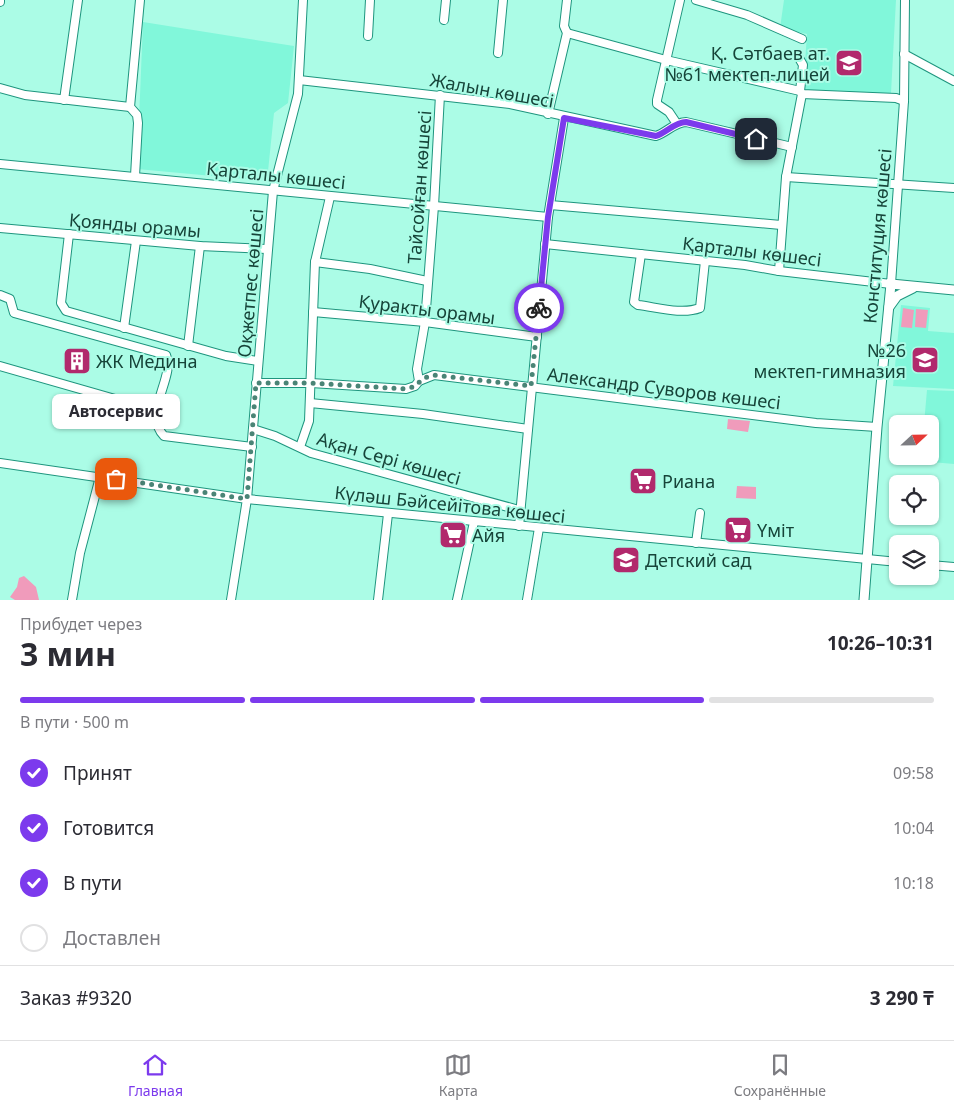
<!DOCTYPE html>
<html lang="ru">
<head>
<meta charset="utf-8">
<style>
	body { margin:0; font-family:"Noto Sans",sans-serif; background:#f2f2f3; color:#2b2b33; height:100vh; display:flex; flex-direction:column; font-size:19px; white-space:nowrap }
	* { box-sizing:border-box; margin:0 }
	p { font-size:16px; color:#7c7c81 }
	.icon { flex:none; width:28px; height:28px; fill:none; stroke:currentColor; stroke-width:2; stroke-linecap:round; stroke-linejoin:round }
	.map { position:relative; height:600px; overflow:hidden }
	.details { display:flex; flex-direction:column; background:#fff; flex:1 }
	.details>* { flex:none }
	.needle { width:32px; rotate:68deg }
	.fabs { position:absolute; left:889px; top:415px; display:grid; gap:10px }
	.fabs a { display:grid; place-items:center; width:50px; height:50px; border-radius:8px; background:#fff; box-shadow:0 1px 4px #0004; font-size:25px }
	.pin { position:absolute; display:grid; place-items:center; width:42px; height:42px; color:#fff; margin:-21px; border-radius:10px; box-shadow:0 2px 8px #0006 }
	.courier { position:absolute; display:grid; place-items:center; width:50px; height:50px; margin:-25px; border:4px solid #7c3aed; border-radius:50%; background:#fff; color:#222; box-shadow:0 1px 6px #0007 }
	.bubble { position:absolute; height:35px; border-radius:8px; background:#fff; box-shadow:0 1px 4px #0004; font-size:16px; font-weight:700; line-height:35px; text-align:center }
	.summary em { font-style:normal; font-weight:700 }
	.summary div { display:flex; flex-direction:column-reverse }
	.summary { display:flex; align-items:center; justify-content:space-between; height:85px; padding:0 20px }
	h1 { font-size:32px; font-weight:700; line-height:38px }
	.bar { display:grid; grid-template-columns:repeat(4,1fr); gap:8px 5px; align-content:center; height:60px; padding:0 20px }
	.bar i { height:6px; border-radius:4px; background:#e1e1e2 }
	.bar .on { background:#7c3aed }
	.bar p { grid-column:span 4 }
	.line { display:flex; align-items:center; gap:12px; padding:0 20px; border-top:1px solid #e1e1e2 }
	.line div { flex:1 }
	ol { padding:0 20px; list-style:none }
	li { display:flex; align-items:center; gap:15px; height:55px }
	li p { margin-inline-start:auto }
	li .icon { padding:5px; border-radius:50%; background:#7c3aed; color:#fff; stroke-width:4 }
	li:last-child { color:#7c7c81 }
	li i { width:28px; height:28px; border:2px solid #e1e1e2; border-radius:50% }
	.dock { display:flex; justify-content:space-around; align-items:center; height:70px; border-top:1px solid #e1e1e2; background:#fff; font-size:14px; color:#7c7c81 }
	.dock a { display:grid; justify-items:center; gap:2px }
	.dock .on { color:#7c3aed }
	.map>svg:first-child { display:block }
	.built { fill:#81f7da }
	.green { fill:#f09bbb }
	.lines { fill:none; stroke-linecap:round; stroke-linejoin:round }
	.minor-casing { stroke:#1e957e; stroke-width:10 }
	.major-casing { stroke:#1e957e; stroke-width:11 }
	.minor { stroke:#fff; stroke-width:8 }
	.major { stroke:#fff; stroke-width:9 }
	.done { stroke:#4a8476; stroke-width:5; stroke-dasharray:0 9 }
	.route { stroke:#7c3aed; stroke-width:6 }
	.labels { text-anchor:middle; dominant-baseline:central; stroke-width:4; stroke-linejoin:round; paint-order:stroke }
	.poi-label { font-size:18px; fill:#164439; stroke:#abfce6; text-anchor:start }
	.street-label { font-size:18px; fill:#164439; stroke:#abfce6 }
</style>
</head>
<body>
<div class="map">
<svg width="954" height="600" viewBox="0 0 954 600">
	<rect width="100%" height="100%" fill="#abfce6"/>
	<g class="built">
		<polygon points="784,0 896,0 891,93 803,93 807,34 780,28"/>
		<polygon points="143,22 294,46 288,103 274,113 267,181 137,169"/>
		<polygon points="901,305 930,308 928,331 954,333 954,389 893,386"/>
		<polygon points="927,390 954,391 954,464 920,461 921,456 930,456 930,424 924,424"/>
	</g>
	<g class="green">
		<polygon points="903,308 914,310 912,328 901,327"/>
		<polygon points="916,309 928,310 926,328 915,327"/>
		<polygon points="728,419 750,421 748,432 727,429"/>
		<polygon points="737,486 756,487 756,499 736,498"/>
		<polygon points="24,576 36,587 39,600 15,600 10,597 17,587 19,578"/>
	</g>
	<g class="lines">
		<defs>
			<g id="minor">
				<polyline points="696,0 747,15 802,39"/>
				<polyline points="0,2 0,0"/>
				<polyline points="444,20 446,0"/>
				<polyline points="567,33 666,60 800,91 802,94 896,98 904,101"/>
				<polyline points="368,36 370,0"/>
				<polyline points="498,53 503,0"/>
				<polyline points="904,54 954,81"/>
				<polyline points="799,58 803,65 800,91"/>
				<path d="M299,80L510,104L656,136C666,133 675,122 686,122L792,147"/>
				<polyline points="0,88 25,95 130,107"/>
				<polyline points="64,100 78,0"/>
				<polyline points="548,114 567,33 564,26 567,0"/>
				<polyline points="677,124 669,112 657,104 657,100 680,0"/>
				<polyline points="0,164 548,217"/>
				<polyline points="135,176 138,123 137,115 130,107 140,0"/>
				<polyline points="786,177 954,188"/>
				<polyline points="550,205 781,225"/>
				<polyline points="0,228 200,246 267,249"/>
				<polyline points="69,234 61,303 66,311 226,356 258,361"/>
				<polyline points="545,244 745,265 779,271 891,284 904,101 905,0"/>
				<path d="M641,254L634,302L638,305C656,307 682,315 700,308L705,261"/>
				<polyline points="315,262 370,269 427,281"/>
				<polyline points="779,271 786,177 802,94"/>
				<path d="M0,295L10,299L14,313L166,355C176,376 142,413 164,436L252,447"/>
				<polyline points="313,312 425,322 537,337"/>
				<polyline points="124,328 136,241"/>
				<polyline points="188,346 200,246"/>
				<polyline points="0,366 157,411"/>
				<polyline points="419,381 434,375 816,423 877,427"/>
				<polyline points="256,383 311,383 406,389 415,386 419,381 417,369 425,322 434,206 440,95"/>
				<polyline points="310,403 423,414 528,429"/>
				<polyline points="253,429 275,436 311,453 519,510"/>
				<polyline points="300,447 309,421 315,262 330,197"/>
				<polyline points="0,463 247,499 898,562"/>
				<polyline points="519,526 548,217 564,118"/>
				<polyline points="696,543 700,513"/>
				<polyline points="930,565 954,567"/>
				<polyline points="72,600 80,553 100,477"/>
				<polyline points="231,600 247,499 273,191 298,94 303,0"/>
				<polyline points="378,600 388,514"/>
				<polyline points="457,600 474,522"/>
				<polyline points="527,600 539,528"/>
			</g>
			<g id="major">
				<polyline points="889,307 897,296 913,288"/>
				<polyline points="864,600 877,427 891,284 954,290"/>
			</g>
		</defs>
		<use href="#minor" class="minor-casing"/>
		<use href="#major" class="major-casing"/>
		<use href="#minor" class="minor"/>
		<use href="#major" class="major"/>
	</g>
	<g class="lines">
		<path class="done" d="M116,479L247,499L256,383H311L406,389C418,387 422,376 434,375L531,386L539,308"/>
		<path class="route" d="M539,308L548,217L564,118L656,136C666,133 675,122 686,122L756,139"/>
	</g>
	<defs>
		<symbol id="school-square" viewBox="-11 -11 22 22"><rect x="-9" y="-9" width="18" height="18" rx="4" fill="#b1296c" stroke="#abfce6"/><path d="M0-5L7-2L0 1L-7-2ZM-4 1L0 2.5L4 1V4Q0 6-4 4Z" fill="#fff"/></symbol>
		<symbol id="building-square" viewBox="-11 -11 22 22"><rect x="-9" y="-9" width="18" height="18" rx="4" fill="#b1296c" stroke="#abfce6"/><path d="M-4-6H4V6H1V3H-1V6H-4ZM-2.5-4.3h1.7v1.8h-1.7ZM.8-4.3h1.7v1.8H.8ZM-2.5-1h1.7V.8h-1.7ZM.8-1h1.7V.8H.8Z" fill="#fff"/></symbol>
		<symbol id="supermarket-square" viewBox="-11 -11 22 22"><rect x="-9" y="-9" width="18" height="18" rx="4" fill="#b1296c" stroke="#abfce6"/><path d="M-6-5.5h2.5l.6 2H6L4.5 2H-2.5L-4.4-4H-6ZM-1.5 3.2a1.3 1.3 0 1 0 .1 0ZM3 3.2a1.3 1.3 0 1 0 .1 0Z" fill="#fff"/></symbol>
	</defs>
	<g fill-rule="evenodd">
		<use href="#school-square" x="833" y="47" width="32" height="32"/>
		<use href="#school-square" x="909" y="344" width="32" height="32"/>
		<use href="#building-square" x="61" y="345" width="32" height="32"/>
		<use href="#supermarket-square" x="627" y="465" width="32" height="32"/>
		<use href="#supermarket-square" x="722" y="514" width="32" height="32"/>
		<use href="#supermarket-square" x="437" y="519" width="32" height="32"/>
		<use href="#school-square" x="610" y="544" width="32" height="32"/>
	</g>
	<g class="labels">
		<g class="poi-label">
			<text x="830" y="53" text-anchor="end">Қ. Сәтбаев ат.<tspan x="830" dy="21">№61 мектеп-лицей</tspan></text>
			<text x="906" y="350" text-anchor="end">№26<tspan x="906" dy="21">мектеп-гимназия</tspan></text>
			<text x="96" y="361">ЖК Медина</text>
			<text x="662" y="481">Риана</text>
			<text x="757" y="530">Үміт</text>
			<text x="472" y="535">Айя</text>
			<text x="645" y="560">Детский сад</text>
		</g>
		<g class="street-label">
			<text transform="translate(492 90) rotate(10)">Жалын көшесі</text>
			<text transform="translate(276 175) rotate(6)">Қарталы көшесі</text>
			<text transform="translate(419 187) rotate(-86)">Тайсойған көшесі</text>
			<text transform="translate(135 225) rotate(5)">Қоянды орамы</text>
			<text transform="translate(877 236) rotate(-85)">Конституция көшесі</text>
			<text transform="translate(752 251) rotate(7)">Қарталы көшесі</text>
			<text transform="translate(250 283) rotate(-85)">Оқжетпес көшесі</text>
			<text transform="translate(427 309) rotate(7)">Қуракты орамы</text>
			<text transform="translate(664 388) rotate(7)">Александр Суворов көшесі</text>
			<text transform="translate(389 458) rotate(16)">Ақан Сері көшесі</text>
			<text transform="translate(450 504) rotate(6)">Күләш Бәйсейітова көшесі</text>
		</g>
	</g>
</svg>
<div class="fabs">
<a><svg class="needle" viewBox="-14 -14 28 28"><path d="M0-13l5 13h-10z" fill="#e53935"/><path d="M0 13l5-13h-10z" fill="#7c7c81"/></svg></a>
<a><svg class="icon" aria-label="locate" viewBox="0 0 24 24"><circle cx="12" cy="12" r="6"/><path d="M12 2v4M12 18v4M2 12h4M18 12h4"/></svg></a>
<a><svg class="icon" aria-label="layers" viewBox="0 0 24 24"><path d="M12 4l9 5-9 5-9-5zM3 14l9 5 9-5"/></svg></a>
</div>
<div class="pin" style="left:116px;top:479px;background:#ea580c"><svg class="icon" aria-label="bag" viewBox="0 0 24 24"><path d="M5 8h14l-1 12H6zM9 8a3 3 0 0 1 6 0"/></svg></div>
<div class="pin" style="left:756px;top:139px;background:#1f2937"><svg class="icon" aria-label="home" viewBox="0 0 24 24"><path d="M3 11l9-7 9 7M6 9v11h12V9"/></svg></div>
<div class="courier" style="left:539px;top:308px"><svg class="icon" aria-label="bike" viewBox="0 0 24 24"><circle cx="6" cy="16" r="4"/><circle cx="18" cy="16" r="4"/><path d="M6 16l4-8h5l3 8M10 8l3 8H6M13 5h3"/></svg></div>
<div class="bubble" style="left:52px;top:394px;width:128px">Автосервис</div>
</div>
<section class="details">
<div class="summary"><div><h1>3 мин</h1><p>Прибудет через</p></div><em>10:26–10:31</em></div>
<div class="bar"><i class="on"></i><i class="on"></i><i class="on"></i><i></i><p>В пути · 500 m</p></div>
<ol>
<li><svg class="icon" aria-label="check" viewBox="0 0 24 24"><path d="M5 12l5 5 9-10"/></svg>Принят<p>09:58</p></li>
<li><svg class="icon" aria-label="check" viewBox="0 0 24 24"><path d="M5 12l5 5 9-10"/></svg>Готовится<p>10:04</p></li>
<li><svg class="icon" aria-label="check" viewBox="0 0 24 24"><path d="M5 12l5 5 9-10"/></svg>В пути<p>10:18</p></li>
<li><i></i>Доставлен</li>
</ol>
<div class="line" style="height:65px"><div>Заказ #9320</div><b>3 290 ₸</b></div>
</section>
<nav class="dock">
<a class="on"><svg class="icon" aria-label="home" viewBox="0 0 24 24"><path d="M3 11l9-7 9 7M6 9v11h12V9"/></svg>Главная</a>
<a><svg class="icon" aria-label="map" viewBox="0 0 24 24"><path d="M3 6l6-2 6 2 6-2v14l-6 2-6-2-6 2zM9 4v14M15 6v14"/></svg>Карта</a>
<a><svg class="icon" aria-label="saved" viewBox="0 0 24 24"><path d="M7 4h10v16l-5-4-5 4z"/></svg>Сохранённые</a>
</nav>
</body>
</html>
